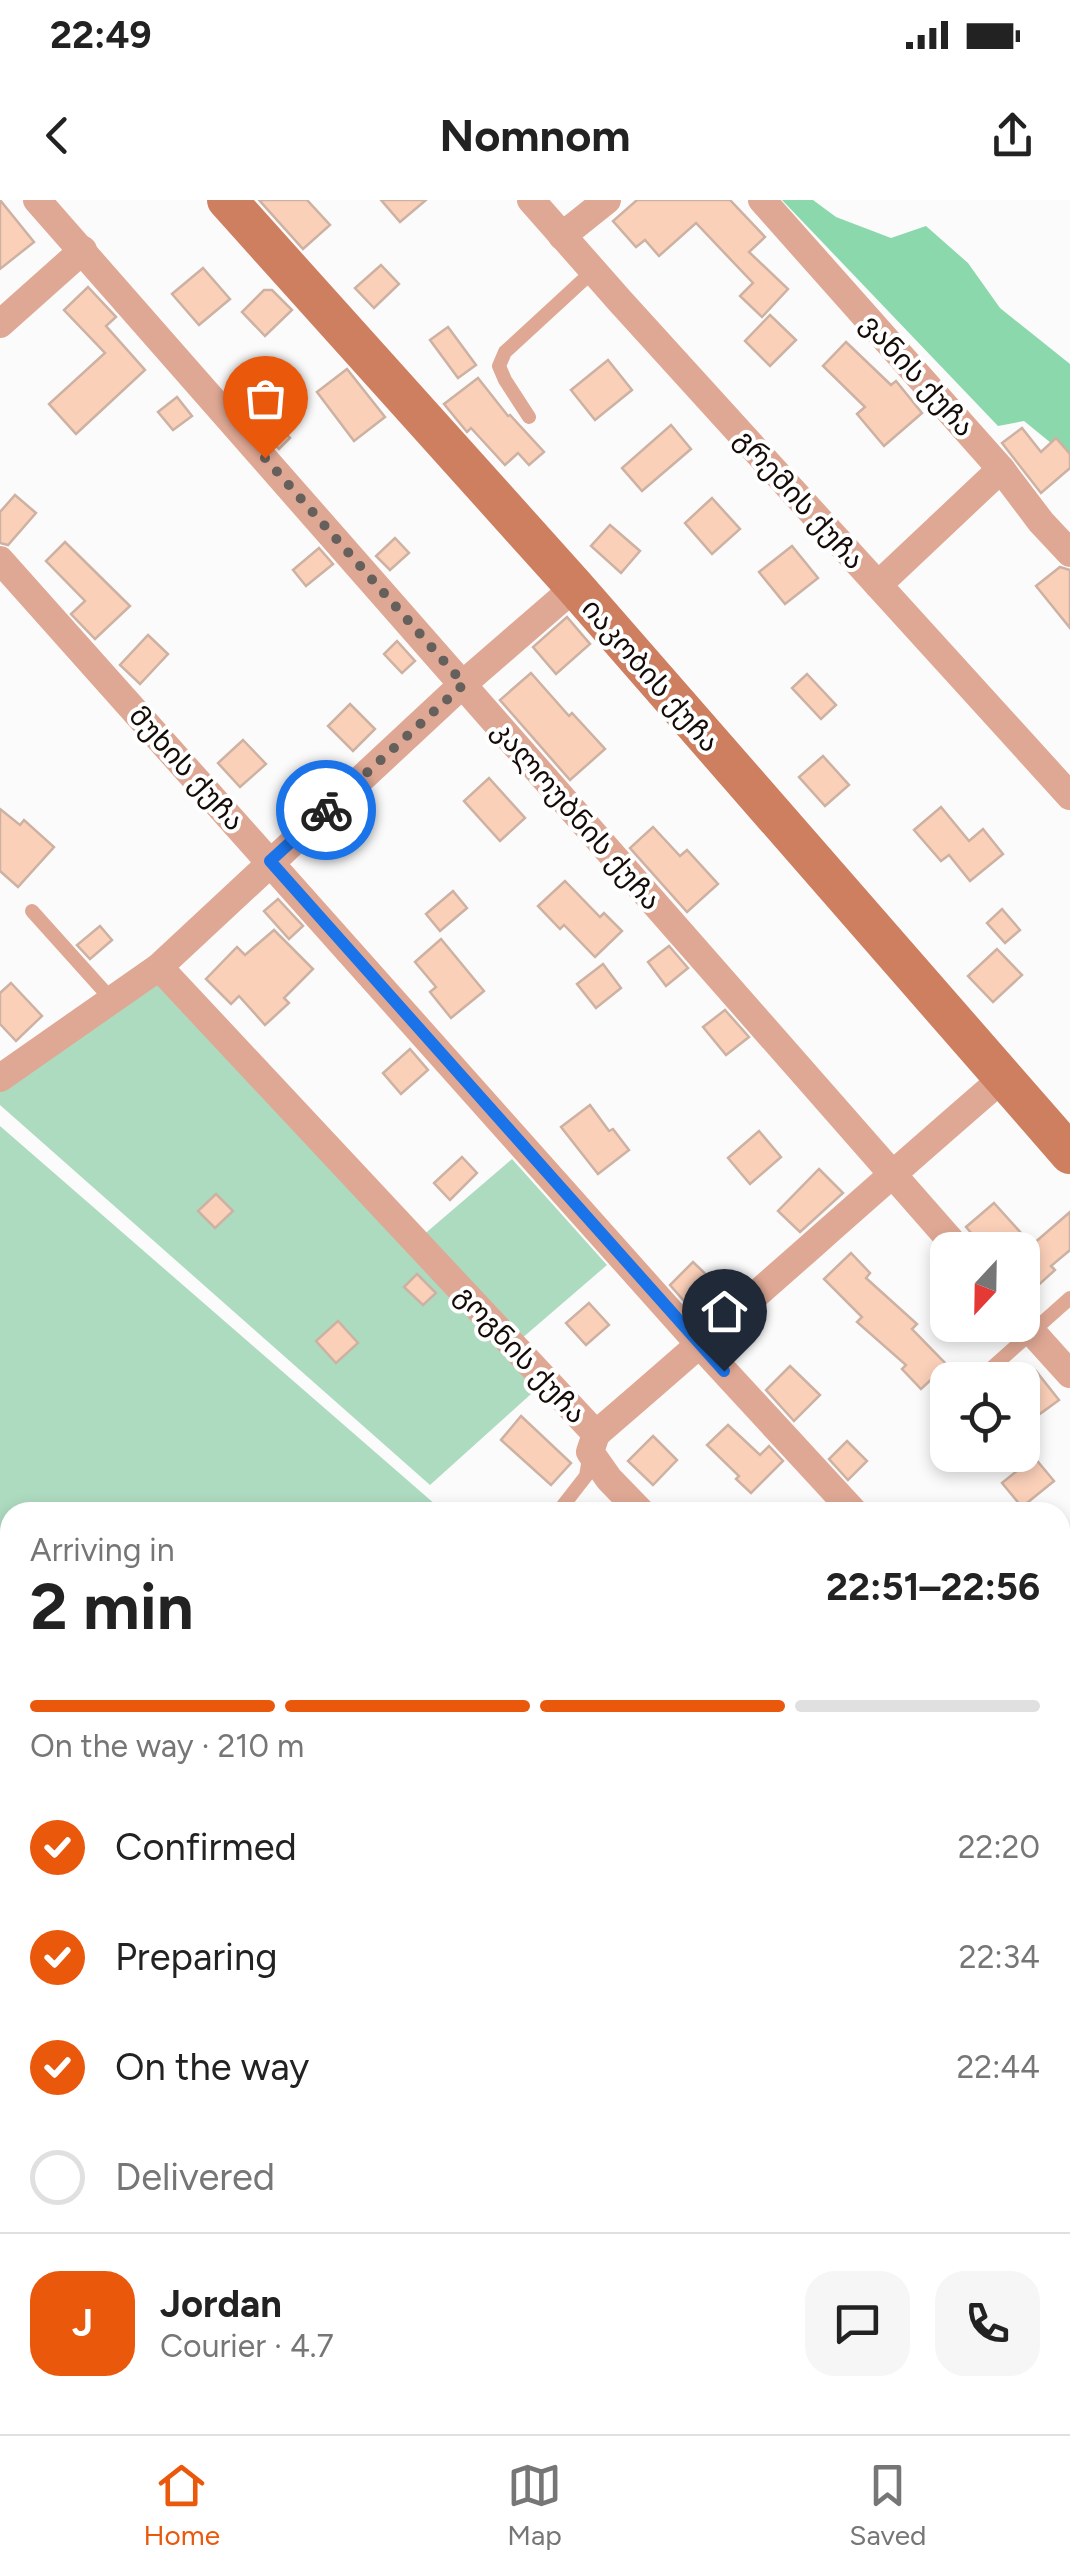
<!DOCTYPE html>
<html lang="en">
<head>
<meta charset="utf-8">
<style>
	body { margin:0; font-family:Figtree,"Noto Sans Georgian",sans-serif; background:#f6f6f6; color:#222; height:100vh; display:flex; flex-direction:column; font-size:38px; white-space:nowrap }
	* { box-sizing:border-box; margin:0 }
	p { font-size:32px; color:#767676 }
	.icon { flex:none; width:55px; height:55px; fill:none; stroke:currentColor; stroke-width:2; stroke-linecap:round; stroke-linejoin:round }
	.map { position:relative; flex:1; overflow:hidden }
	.side { position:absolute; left:0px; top:1302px; width:1070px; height:932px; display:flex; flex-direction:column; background:#fff; border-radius:30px 30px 0 0; box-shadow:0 5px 15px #0003 }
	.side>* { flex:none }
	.needle { width:65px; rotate:202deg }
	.buttons { position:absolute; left:930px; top:1032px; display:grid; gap:20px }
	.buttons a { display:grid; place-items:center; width:110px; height:110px; border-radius:20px; background:#fff; box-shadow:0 5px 15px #0003; font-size:50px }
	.pin { position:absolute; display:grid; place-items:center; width:85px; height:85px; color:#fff; margin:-102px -42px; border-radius:50% 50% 50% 0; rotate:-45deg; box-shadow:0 0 10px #0007 }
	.pin .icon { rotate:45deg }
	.courier { position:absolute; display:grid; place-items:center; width:100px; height:100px; margin:-50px; border:8px solid #1a73e8; border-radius:50%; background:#fff; color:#222; box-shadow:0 2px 12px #0007 }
	.overview em { font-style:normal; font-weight:700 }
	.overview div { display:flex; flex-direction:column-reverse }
	.overview { display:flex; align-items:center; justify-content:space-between; height:170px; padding:0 30px }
	h1 { font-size:65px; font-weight:700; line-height:75px }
	.bar { display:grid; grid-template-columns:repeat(4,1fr); gap:15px 10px; align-content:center; height:120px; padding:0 30px }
	.bar i { height:12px; border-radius:8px; background:#e0e0e0 }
	.bar .current { background:#ea580c }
	.bar p { grid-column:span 4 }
	.line { display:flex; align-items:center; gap:25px; padding:0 30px; border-top:2px solid #e0e0e0 }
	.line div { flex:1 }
	.round { display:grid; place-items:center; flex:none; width:105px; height:105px; border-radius:30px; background:#f6f6f6 }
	ol { padding:0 30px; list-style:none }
	li { display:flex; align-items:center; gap:30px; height:110px }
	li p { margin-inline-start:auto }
	li .icon { padding:10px; border-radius:50%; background:#ea580c; color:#fff; stroke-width:4 }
	li:last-child { color:#767676 }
	li i { width:55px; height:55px; border:5px solid #e0e0e0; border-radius:50% }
	.status { display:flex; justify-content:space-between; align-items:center; height:70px; padding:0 50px; background:#fff; direction:ltr }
	.status svg { height:28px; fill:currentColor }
	header { display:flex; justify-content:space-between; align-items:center; height:130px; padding:0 30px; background:#fff; font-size:45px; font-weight:700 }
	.menu { display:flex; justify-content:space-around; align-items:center; height:140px; border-top:2px solid #e0e0e0; background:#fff; font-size:28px; color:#767676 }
	.menu a { display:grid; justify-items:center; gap:5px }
	.menu .current { color:#ea580c }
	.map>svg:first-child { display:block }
	.green { fill:#addbc0 }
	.forest { fill:#8cd8ad }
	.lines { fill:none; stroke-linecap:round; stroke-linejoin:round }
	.stream { stroke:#98d0f5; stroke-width:8 }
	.building { fill:#fbd0b9; stroke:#cdb1a2; stroke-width:2.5 }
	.lane { stroke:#dfa894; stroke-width:14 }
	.street { stroke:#dfa894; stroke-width:28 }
	.secondary { stroke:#cd7f60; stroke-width:40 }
	.done { stroke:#66605c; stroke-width:10; stroke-dasharray:0 18 }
	.route { stroke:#1a73e8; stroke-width:12 }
	.labels { text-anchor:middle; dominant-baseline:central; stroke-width:8; stroke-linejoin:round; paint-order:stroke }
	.street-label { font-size:28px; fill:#160c07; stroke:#fff }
</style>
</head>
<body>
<div class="status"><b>22:49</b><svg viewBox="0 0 49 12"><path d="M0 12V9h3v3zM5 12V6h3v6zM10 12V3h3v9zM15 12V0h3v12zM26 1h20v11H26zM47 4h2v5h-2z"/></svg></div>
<header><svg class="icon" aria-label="back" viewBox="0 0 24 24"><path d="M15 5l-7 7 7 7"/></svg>Nomnom<svg class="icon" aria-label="share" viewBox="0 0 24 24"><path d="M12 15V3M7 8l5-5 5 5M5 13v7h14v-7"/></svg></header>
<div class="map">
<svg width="1070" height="2234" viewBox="0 0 1070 2234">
	<rect width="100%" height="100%" fill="#fbfbfb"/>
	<g class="green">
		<polygon points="158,784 407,1049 512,959 607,1065 506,1152 540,1186 430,1285 0,905 0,889"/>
		<polygon points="0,926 444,1312 10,1312 10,1390 0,1385"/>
		<polygon points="1060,1794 1070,1804 1070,2234 1060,2220"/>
		<polygon points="0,1979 10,1992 10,2225 126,2225 128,2234 8,2234 0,2209"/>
	</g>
	<polygon class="forest" points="782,0 813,0 836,17 891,38 926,26 968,63 1000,108 1070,164 1070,264 1051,243 1024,221 998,226"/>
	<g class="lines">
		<g class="stream">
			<polyline points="0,2026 10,2043"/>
			<polyline points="109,2225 113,2234"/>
		</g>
	</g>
	<g class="building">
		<polygon points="0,0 34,42 0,69"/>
		<polygon points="259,0 307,0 330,25 303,49"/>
		<polygon points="381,0 426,0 400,22"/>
		<polygon points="637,0 730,0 765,37 749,52 788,89 762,117 740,96 753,83 696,23 659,56 645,40 636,47 613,21"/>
		<polygon points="381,65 399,84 374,108 355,88"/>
		<polygon points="203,68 230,99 199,125 172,94"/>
		<polygon points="88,87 116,117 106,126 145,170 76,234 49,204 105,153 64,110"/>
		<polygon points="264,90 272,90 292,110 265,136 242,112"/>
		<polygon points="770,115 796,140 770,166 745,141"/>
		<polygon points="448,127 476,165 458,178 430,140"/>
		<polygon points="846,142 891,185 896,181 922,213 884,246 857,214 865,207 823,166"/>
		<polygon points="608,160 632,190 595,220 571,190"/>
		<polygon points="347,169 385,217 354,241 317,192"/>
		<polygon points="478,178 508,216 510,215 544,252 529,265 518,253 505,265 471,228 467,232 444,204"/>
		<polygon points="177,197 192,216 173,230 158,212"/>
		<polygon points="274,221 290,238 279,249 263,231"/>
		<polygon points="671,225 691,249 642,291 622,268"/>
		<polygon points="1022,228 1041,252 1056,238 1070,254 1070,268 1041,293 1002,243"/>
		<polygon points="15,295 36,313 8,345 0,343 0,312"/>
		<polygon points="712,298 740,329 712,354 685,323"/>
		<polygon points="610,325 640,351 621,373 591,346"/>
		<polygon points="395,338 409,353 390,370 376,356"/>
		<polygon points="65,342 130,406 95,439 71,414 85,401 46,361"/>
		<polygon points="792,346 818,378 785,404 759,372"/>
		<polygon points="319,348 333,364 306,386 293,370"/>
		<polygon points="1060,367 1070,370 1070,428 1036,386"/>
		<polygon points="567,417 590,444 556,474 533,447"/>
		<polygon points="148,435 168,454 140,484 120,465"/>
		<polygon points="397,441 415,461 402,473 384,454"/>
		<polygon points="531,473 569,516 572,513 605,549 570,580 500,500"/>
		<polygon points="807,474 836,505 821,519 792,488"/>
		<polygon points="350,504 375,529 353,551 328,526"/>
		<polygon points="243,540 266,564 240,587 218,563"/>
		<polygon points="823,556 849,585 825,606 799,577"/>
		<polygon points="489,578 525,618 500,641 464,601"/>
		<polygon points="941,607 969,641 983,629 1003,654 970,681 949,655 941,661 914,630"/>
		<polygon points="0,609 20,625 24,620 54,647 18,687 0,671"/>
		<polygon points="653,627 680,656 687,650 718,684 687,712 630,648"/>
		<polygon points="565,681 600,717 604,713 622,731 595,757 564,725 560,729 538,706"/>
		<polygon points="453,691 467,708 440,731 426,714"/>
		<polygon points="278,699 303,726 289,739 264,711"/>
		<polygon points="1002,709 1020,730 1005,743 987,723"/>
		<polygon points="100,726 112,740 90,759 77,745"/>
		<polygon points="274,730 313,769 284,798 289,803 265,825 239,796 231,804 206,779 237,747 245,755"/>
		<polygon points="441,739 484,791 451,818 430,792 436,787 415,762"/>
		<polygon points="669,746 688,768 666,786 648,762"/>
		<polygon points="997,749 1022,775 993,802 968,776"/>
		<polygon points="603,764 621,788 596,808 577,784"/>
		<polygon points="11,783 42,816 16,841 0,824 0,793"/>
		<polygon points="725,810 749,837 726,855 703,827"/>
		<polygon points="410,849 428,870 401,894 383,873"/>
		<polygon points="590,905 609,931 613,929 629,950 598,974 561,927"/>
		<polygon points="759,931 781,957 750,984 728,958"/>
		<polygon points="462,957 477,973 450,1000 434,983"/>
		<polygon points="819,969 843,993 800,1032 778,1011"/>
		<polygon points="216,994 233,1011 215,1028 198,1011"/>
		<polygon points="994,1003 1032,1045 1070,1012 1070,1050 1051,1066 1055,1070 1022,1100 1022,1050 986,1050 966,1027"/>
		<polygon points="851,1053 870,1073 866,1078 917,1124 912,1129 947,1165 921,1189 902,1169 906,1165 857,1122 862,1117 824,1079"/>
		<polygon points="693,1062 716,1084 691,1109 670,1085"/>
		<polygon points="417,1074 436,1093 423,1105 404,1087"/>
		<polygon points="589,1103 609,1125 586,1145 566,1123"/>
		<polygon points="338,1121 358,1143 336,1163 316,1141"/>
		<polygon points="790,1166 820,1195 794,1221 766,1190"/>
		<polygon points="1036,1171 1059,1200 1022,1227 1022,1181"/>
		<polygon points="521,1216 571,1263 551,1285 501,1240"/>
		<polygon points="728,1225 760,1255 769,1246 783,1261 751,1293 736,1279 739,1276 707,1245"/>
		<polygon points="653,1236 677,1260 653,1285 628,1261"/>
		<polygon points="847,1241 867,1261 848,1280 829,1259"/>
		<polygon points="1034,1257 1054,1281 1022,1307 1002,1283"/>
	</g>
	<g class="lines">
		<g class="lane">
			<polyline points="529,217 505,180 499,166 505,152 593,71"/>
			<polyline points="32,711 112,800"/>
			<polyline points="978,1180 1070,1098"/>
			<polyline points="558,1312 586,1276 590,1253"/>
			<polyline points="0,1468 10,1467"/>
			<polyline points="223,2225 236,2234"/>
		</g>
		<g class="street">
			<polyline points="37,0 959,1050"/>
			<polyline points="531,0 620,101 1070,596"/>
			<polyline points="762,0 1001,269 1041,322 1070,353"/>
			<polyline points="562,36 607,0"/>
			<polyline points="0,124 83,50"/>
			<polyline points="0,360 700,1145 854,1312"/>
			<polyline points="878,385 1001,269"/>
			<polyline points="159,767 596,1234"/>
			<polyline points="0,878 159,767 463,484 575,387"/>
			<polyline points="1022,1121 1070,1174"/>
			<path d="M596,1234C733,1117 866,996 1003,878"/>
			<polyline points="596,1234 590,1252 609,1279 641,1312"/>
			<polyline points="0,1429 10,1437"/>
			<polyline points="1060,1548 1070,1560"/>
			<polyline points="1060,1764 1070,1774"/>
			<polyline points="0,1955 10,1966"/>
			<polyline points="139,2225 141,2234"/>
			<polyline points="1042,2225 1048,2234"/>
		</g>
		<polyline class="secondary" points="227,0 575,387 1070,954"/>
	</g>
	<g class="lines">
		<polyline class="done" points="265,258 464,484 326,610"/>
		<polyline class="route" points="326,610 270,661 724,1171"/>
	</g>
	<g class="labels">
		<g class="street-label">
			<text transform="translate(918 175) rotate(48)">ვანის ქუჩა</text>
			<text transform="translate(800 299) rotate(48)">გრემის ქუჩა</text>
			<text transform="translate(651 475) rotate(49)">იაკობის ქუჩა</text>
			<text transform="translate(187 568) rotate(48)">მუხის ქუჩა</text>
			<text transform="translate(577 615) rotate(49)">კალოუბნის ქუჩა</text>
			<text transform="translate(521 1154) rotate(47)">გოგნის ქუჩა</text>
		</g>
	</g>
</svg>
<div class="buttons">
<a><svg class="needle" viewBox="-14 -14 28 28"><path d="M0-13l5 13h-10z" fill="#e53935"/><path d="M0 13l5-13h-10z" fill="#767676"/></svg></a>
<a><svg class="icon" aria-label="locate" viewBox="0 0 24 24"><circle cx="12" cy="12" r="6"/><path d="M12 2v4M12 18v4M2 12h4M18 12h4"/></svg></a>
</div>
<div class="pin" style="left:265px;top:258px;background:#ea580c"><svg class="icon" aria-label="bag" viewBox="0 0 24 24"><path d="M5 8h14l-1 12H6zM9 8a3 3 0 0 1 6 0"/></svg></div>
<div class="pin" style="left:724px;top:1171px;background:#1f2937"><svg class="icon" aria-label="home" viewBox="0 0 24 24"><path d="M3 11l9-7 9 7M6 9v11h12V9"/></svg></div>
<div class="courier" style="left:326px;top:610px"><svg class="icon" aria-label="bike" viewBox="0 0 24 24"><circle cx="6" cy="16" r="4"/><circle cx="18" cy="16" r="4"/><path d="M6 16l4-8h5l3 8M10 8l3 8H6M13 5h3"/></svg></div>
<section class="side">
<div class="overview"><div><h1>2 min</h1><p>Arriving in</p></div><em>22:51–22:56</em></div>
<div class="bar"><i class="current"></i><i class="current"></i><i class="current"></i><i></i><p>On the way · 210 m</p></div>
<ol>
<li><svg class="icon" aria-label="check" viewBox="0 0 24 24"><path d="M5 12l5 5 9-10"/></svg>Confirmed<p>22:20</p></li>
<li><svg class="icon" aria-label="check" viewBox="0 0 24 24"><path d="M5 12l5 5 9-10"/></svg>Preparing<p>22:34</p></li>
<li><svg class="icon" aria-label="check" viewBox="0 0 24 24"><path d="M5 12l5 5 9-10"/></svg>On the way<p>22:44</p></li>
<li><i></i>Delivered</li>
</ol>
<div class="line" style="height:180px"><b class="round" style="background:#ea580c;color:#fff">J</b><div><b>Jordan</b><p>Courier · 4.7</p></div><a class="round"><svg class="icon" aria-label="chat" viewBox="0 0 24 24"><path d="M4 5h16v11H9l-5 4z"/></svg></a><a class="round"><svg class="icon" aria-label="phone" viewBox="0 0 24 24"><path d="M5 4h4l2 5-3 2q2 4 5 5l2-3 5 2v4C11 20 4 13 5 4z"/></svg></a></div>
</section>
</div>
<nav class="menu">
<a class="current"><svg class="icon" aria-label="home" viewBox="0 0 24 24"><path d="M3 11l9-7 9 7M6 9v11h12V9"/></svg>Home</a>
<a><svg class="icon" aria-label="map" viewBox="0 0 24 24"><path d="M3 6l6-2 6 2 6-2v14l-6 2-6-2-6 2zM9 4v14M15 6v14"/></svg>Map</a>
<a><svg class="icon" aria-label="saved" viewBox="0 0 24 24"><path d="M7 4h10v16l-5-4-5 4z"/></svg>Saved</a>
</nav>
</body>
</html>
